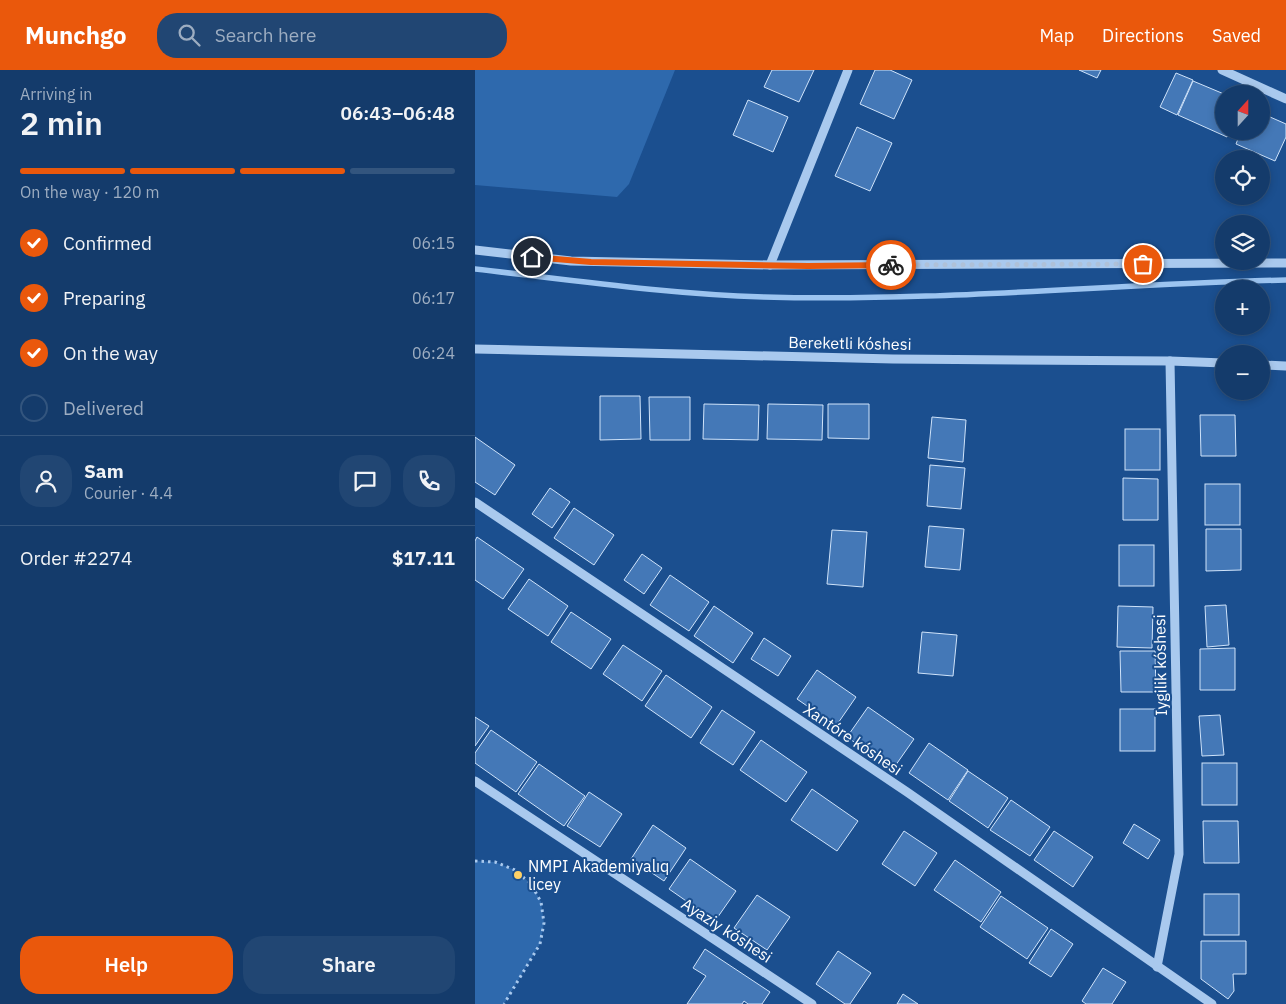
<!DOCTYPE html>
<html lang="en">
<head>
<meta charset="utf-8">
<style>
	body { margin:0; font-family:"IBM Plex Sans",sans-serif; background:#214673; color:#f1f3f6; height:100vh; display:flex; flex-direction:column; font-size:19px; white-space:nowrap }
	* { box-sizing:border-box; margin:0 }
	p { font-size:16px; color:#9dadc1 }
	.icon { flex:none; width:28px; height:28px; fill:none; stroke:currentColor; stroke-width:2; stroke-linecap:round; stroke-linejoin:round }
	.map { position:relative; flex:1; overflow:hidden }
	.panel { display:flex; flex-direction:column; background:#143b6b; width:475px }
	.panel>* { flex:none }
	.needle { width:32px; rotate:21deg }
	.tools { position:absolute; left:740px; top:15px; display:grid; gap:10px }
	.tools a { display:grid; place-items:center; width:55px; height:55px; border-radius:50%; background:#143b6b; box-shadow:0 2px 8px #0003,0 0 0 1px #33557e; font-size:25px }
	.pin { position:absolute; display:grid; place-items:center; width:42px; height:42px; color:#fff; margin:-21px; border:2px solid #fff; border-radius:50%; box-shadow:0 1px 5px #0007 }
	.courier { position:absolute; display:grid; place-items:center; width:50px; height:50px; margin:-25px; border:4px solid #ea580c; border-radius:50%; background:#fff; color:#222; box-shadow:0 1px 6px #0007 }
	.overview em { font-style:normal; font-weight:600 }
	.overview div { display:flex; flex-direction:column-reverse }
	.overview { display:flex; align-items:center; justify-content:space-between; height:85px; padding:0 20px }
	h1 { font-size:32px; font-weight:600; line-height:38px }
	.bar { display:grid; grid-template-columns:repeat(4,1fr); gap:8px 5px; align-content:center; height:60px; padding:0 20px }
	.bar i { height:6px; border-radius:4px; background:#33557e }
	.bar .current { background:#ea580c }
	.bar p { grid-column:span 4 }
	.line { display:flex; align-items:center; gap:12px; padding:0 20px; border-top:1px solid #33557e }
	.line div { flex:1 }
	.round { display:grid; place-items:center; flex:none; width:52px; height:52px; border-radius:20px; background:#214673 }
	ol { padding:0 20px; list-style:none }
	li { display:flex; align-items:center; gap:15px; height:55px }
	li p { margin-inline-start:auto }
	li .icon { padding:5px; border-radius:50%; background:#ea580c; color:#fff; stroke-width:4 }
	li:last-child { color:#9dadc1 }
	li i { width:28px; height:28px; border:2px solid #33557e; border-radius:50% }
	.button { display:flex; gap:10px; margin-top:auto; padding:10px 20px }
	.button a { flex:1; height:58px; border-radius:20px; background:#ea580c; color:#fff; font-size:20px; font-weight:600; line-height:58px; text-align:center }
	.button a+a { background:#214673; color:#f1f3f6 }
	header { display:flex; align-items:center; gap:30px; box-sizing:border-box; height:70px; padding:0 25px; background:#ea580c; color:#fff }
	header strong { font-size:24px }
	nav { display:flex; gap:28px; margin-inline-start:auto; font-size:18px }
	.search { width:350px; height:45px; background:#214673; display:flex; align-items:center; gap:12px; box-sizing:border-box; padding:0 18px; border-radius:20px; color:#9dadc1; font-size:19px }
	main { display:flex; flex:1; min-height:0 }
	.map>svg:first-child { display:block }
	.green { fill:#2e69ad }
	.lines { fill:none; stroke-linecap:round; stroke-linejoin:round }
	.stream { stroke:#9cc4f0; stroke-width:5.5 }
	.building { fill:#4478b7; stroke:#cfe3fa }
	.path { stroke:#a9c9ee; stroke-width:3; stroke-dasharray:2.5 4; stroke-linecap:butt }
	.minor { stroke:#a9c9ee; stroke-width:9 }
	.done { stroke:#afc1d8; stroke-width:5; stroke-dasharray:0 9 }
	.route { stroke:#ea580c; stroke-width:6 }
	.poi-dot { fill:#ffd166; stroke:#1b4f8f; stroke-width:2 }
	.labels { text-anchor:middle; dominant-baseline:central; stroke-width:4; stroke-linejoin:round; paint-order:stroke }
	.street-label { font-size:16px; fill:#fff; stroke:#1b4f8f }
	.poi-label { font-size:16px; fill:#fff; stroke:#1b4f8f; text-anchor:start }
</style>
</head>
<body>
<header>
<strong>Munchgo</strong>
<div class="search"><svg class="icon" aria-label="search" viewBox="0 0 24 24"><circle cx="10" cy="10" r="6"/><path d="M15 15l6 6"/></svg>Search here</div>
<nav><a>Map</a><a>Directions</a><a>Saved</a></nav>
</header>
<main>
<section class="panel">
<div class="overview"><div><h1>2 min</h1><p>Arriving in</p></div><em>06:43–06:48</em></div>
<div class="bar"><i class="current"></i><i class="current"></i><i class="current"></i><i></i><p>On the way · 120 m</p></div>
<ol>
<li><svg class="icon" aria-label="check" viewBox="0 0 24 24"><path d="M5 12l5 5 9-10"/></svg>Confirmed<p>06:15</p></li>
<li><svg class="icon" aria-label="check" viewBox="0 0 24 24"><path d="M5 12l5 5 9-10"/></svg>Preparing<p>06:17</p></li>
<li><svg class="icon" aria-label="check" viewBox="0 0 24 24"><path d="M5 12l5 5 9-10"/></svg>On the way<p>06:24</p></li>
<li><i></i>Delivered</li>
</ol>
<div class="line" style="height:90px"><a class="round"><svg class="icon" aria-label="person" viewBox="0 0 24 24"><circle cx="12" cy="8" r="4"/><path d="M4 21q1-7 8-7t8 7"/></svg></a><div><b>Sam</b><p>Courier · 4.4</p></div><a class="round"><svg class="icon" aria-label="chat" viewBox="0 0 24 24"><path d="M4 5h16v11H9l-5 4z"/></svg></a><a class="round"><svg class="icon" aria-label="phone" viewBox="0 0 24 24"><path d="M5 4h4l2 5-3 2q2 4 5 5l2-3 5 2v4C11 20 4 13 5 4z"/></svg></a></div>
<div class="line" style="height:65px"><div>Order #2274</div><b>$17.11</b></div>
<div class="button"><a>Help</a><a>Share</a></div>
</section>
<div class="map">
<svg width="811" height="934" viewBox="0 0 811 934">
	<rect width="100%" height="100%" fill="#1b4f8f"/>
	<g class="green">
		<polygon points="0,0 200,0 154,114 142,127 0,115"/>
		<polygon points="0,791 20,792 40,800 56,814 66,832 69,853 65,874 29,934 0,934"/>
	</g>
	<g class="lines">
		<path class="stream" d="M0,199C96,210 192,224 289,227C463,232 637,214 811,210"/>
	</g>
	<g class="building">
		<polygon points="297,0 339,0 324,32 289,17"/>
		<polygon points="400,0 415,0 437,10 419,49 385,34"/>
		<polygon points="604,0 626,0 622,8"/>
		<polygon points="701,3 718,10 702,45 685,37"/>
		<polygon points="718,11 749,24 749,61 754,61 752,67 703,45"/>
		<polygon points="273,30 313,47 298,82 258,65"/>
		<polygon points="786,43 811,54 811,67 800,91 761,74 766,61 786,61"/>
		<polygon points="382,57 417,73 395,121 360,106"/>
		<polygon points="125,326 165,326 166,369 125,370"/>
		<polygon points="174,327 215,327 215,370 175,370"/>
		<polygon points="229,334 284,335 283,370 228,369"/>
		<polygon points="293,334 348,335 347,370 292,369"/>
		<polygon points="353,334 394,334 394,369 353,368"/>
		<polygon points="725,345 760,345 761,386 726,386"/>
		<polygon points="457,347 491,350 488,392 453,388"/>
		<rect x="650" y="359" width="35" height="41"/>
		<polygon points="0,367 40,395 20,425 0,412"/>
		<polygon points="455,395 490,398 486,439 452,436"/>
		<polygon points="648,408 683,409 683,450 648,450"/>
		<rect x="730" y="414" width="35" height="41"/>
		<polygon points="75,418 95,432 77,458 57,444"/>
		<polygon points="99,438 139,465 119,495 79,468"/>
		<polygon points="454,456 489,459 485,500 450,497"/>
		<polygon points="731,459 766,459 766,500 731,501"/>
		<polygon points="357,460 392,462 388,517 352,514"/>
		<polygon points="2,467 49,499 28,529 0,510 0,471"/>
		<rect x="644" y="475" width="35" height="41"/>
		<polygon points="167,484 187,498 169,524 149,510"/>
		<polygon points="195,505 234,532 214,561 175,535"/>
		<polygon points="54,509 93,536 73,566 33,539"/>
		<polygon points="751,535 754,575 732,577 730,536"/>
		<polygon points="239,536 278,563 258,593 219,566"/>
		<polygon points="643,536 678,537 677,578 642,577"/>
		<polygon points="96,542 136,569 116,599 76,572"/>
		<polygon points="447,562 482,565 478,606 443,603"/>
		<polygon points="289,568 316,586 303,606 276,589"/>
		<polygon points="148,575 187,601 167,631 128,604"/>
		<polygon points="760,578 760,620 725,620 725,579"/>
		<polygon points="645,581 680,581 681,622 646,622"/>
		<polygon points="342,600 381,627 361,656 322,629"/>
		<polygon points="191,605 237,637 216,668 170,636"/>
		<polygon points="393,637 439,669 418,699 372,667"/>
		<rect x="645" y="639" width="35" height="42"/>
		<polygon points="247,640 280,662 258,695 225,673"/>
		<polygon points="745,645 749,685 727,686 724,646"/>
		<polygon points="0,647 14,656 0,676"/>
		<polygon points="16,660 62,692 41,722 0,693 0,683"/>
		<polygon points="286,670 332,702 311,732 265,700"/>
		<polygon points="454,673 493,700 473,730 434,703"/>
		<rect x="727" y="693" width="35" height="42"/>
		<polygon points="64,694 110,726 89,756 43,724"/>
		<polygon points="493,701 533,728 513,758 474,731"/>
		<polygon points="337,719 383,751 362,781 316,750"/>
		<polygon points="114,722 147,744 125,777 92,756"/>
		<polygon points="536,730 575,757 555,786 515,760"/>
		<polygon points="728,751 763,751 764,793 729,793"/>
		<polygon points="659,754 685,770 673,789 648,773"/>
		<polygon points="178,755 211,778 189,811 156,789"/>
		<polygon points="429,761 462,783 440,816 407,794"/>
		<polygon points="579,761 618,787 598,817 559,790"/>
		<polygon points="215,789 261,821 240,851 194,819"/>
		<polygon points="480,790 526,822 506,852 459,820"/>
		<rect x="729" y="824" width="35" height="41"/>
		<polygon points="282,825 315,847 292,880 259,858"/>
		<polygon points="526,826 573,858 552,889 505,857"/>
		<polygon points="576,859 598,874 576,907 554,893"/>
		<polygon points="726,871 771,871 771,904 758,904 759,921 753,929 726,909"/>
		<polygon points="230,879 295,922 287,934 273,934 269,931 267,934 212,934 231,906 218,898"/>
		<polygon points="363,881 396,903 375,934 370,934 341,914"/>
		<polygon points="628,898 651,912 637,934 611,934 607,931"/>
		<polygon points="428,924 443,934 422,934"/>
	</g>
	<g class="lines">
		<polyline class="path" points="0,791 20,792 40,800 56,814 66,832 69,853 65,874 29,934"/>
		<g class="minor">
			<polyline points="747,0 811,29"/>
			<polyline points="0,180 96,191 295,195 811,193"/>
			<polyline points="295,195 373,0"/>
			<polyline points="0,279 418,289 695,291 749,293"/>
			<polyline points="786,295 811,296"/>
			<polyline points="0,432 432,722 737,934"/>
			<polyline points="0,711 337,934"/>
			<polyline points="682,897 704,784 695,291"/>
		</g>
	</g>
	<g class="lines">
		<polyline class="done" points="416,195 668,194"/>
		<polyline class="route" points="57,187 116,192 333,196 416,195"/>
	</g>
	<circle class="poi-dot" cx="43" cy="805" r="5"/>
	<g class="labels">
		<g class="street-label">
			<text transform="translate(375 273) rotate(1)">Bereketli kóshesi</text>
			<text transform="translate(685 595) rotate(-91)">Iygilik kóshesi</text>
			<text transform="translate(378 669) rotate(34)">Xantóre kóshesi</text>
			<text transform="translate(252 860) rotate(33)">Ayaziy kóshesi</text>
		</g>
		<g class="poi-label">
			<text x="53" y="796">NMPI Akademiyalıq<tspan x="53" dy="18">licey</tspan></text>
		</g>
	</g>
</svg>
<div class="tools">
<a><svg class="needle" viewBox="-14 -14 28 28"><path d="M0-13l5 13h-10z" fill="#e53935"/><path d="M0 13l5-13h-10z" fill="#9dadc1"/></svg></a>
<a><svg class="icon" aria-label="locate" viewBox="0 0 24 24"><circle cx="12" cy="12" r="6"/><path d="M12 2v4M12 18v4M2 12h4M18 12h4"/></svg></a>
<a><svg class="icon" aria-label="layers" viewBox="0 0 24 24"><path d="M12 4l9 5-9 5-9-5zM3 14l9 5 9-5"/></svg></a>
<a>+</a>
<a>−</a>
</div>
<div class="pin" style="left:668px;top:194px;background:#ea580c"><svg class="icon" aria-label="bag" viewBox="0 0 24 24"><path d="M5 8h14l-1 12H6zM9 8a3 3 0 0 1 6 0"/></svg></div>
<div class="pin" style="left:57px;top:187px;background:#1f2937"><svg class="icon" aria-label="home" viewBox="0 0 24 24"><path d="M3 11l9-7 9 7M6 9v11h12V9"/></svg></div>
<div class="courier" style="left:416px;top:195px"><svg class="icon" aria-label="bike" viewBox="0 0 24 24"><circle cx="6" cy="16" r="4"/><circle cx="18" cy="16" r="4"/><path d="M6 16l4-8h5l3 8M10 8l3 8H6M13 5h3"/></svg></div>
</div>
</main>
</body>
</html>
